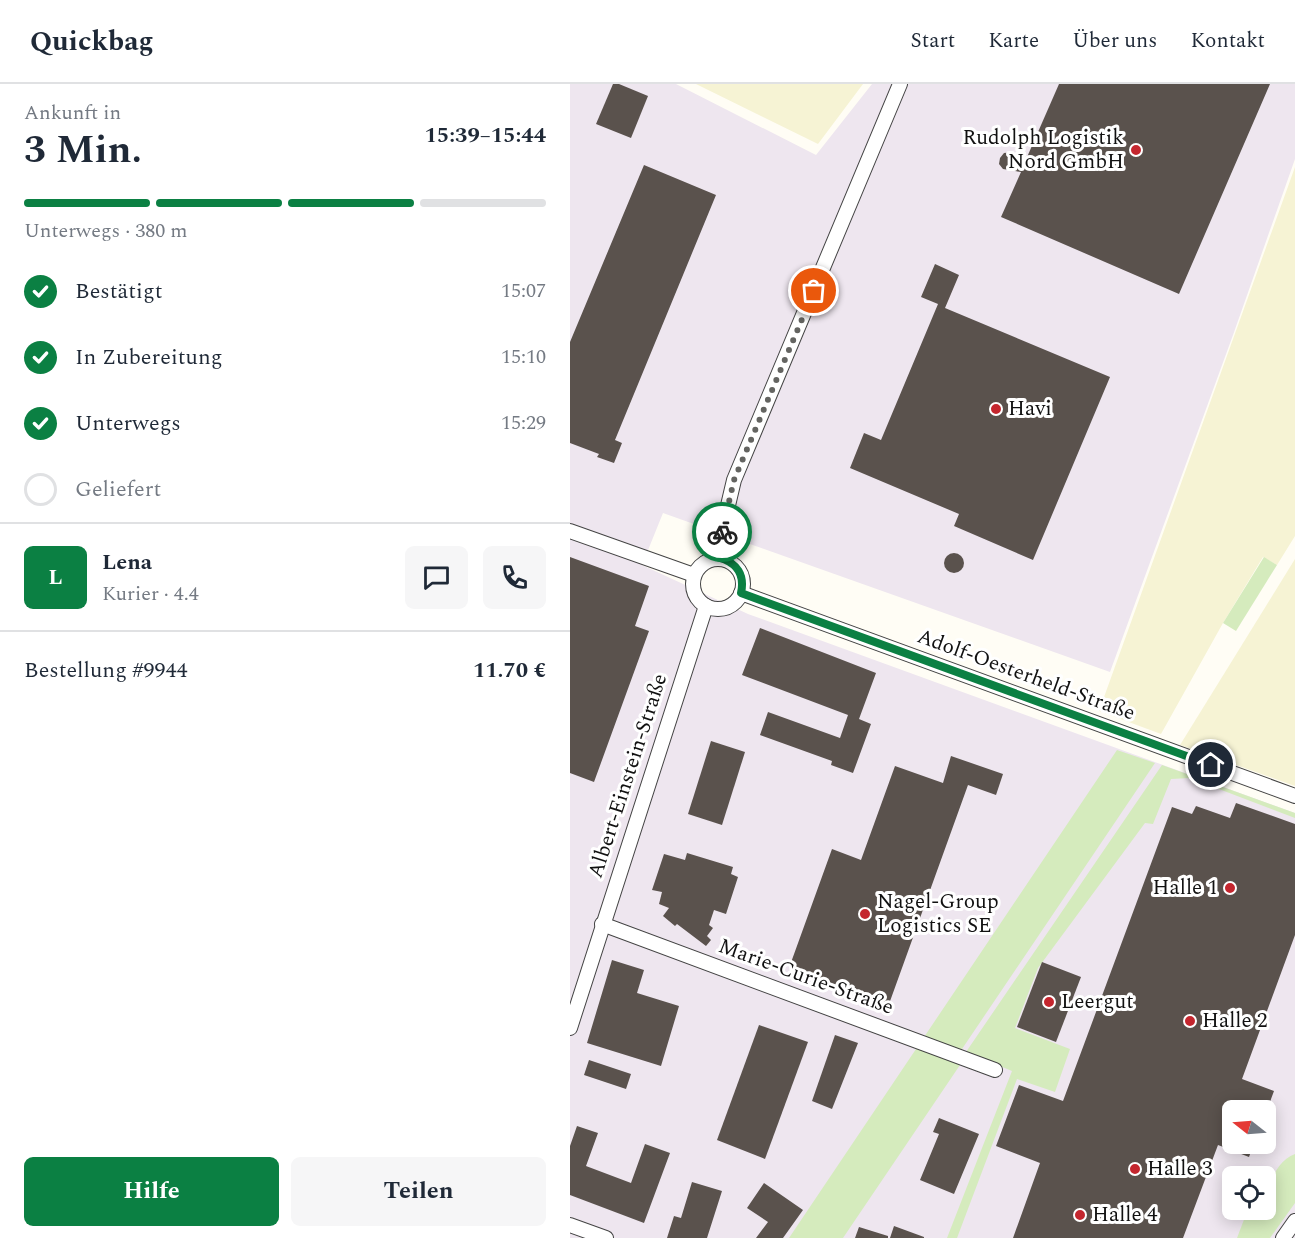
<!DOCTYPE html>
<html lang="de">
<head>
<meta charset="utf-8">
<style>
	body { margin:0; font-family:Spectral,serif; background:#f6f6f7; color:#1f2937; height:100vh; display:flex; flex-direction:column; font-size:22px; white-space:nowrap }
	* { box-sizing:border-box; margin:0 }
	p { font-size:20px; color:#747a83 }
	.icon { flex:none; width:33px; height:33px; fill:none; stroke:currentColor; stroke-width:2; stroke-linecap:round; stroke-linejoin:round }
	.map { position:relative; flex:1; overflow:hidden }
	.drawer { display:flex; flex-direction:column; background:#fff; width:570px }
	.drawer>* { flex:none }
	.needle { width:39px; rotate:287deg }
	.buttons { position:absolute; left:652px; top:1016px; display:grid; gap:12px }
	.buttons a { display:grid; place-items:center; width:54px; height:54px; border-radius:9px; background:#fff; box-shadow:0 3px 15px #0003; font-size:30px }
	.pin { position:absolute; display:grid; place-items:center; width:51px; height:51px; color:#fff; margin:-26px; border:3px solid #fff; border-radius:50%; box-shadow:0 2px 6px #0007 }
	.courier { position:absolute; display:grid; place-items:center; width:60px; height:60px; margin:-30px; border:4px solid #0b8043; border-radius:50%; background:#fff; color:#222; box-shadow:0 2px 8px #0007 }
	.summary em { font-style:normal; font-weight:700 }
	.summary div { display:flex; flex-direction:column-reverse }
	.summary { display:flex; align-items:center; justify-content:space-between; height:102px; padding:0 24px }
	h1 { font-size:39px; font-weight:700; line-height:45px }
	.bar { display:grid; grid-template-columns:repeat(4,1fr); gap:9px 6px; align-content:center; height:72px; padding:0 24px }
	.bar i { height:8px; border-radius:4px; background:#e0e1e3 }
	.bar .current { background:#0b8043 }
	.bar p { grid-column:span 4 }
	.line { display:flex; align-items:center; gap:15px; padding:0 24px; border-top:2px solid #e0e1e3 }
	.line div { flex:1 }
	.round { display:grid; place-items:center; flex:none; width:63px; height:63px; border-radius:9px; background:#f6f6f7 }
	ol { padding:0 24px; list-style:none }
	li { display:flex; align-items:center; gap:18px; height:66px }
	li p { margin-inline-start:auto }
	li .icon { padding:6px; border-radius:50%; background:#0b8043; color:#fff; stroke-width:4 }
	li:last-child { color:#747a83 }
	li i { width:33px; height:33px; border:3px solid #e0e1e3; border-radius:50% }
	.primary-button { display:flex; gap:12px; margin-top:auto; padding:12px 24px }
	.primary-button a { flex:1; height:69px; border-radius:9px; background:#0b8043; color:#fff; font-size:24px; font-weight:700; line-height:69px; text-align:center }
	.primary-button a+a { background:#f6f6f7; color:#1f2937 }
	header { display:flex; align-items:center; gap:36px; box-sizing:border-box; height:84px; padding:0 30px; background:#fff; border-bottom:2px solid #e0e1e3 }
	header strong { font-size:28px }
	nav { display:flex; gap:33px; margin-inline-start:auto; font-size:21px }
	main { display:flex; flex:1; min-height:0 }
	.map>svg:first-child { display:block }
	.industrial { fill:#eee6ef; fill-rule:evenodd }
	.farmland { fill:#f6f3d4 }
	.green { fill:#d5ebbd }
	.building { fill:#5a524d }
	.lines { fill:none; stroke-linecap:round; stroke-linejoin:round }
	.minor-casing { stroke:#444; stroke-width:16 }
	.minor { stroke:#fff; stroke-width:14 }
	.done { stroke:#646461; stroke-width:6; stroke-dasharray:0 10.8 }
	.route { stroke:#0b8043; stroke-width:8 }
	.poi-dot { fill:#c4262e; stroke:#fff; stroke-width:2 }
	.labels { text-anchor:middle; dominant-baseline:central; stroke-width:6; stroke-linejoin:round; paint-order:stroke }
	.poi-label { font-size:21px; fill:#111; stroke:#fff; text-anchor:start }
	.street-label { font-size:21px; fill:#111; stroke:#fff }
</style>
</head>
<body>
<header>
<strong>Quickbag</strong>
<nav><a>Start</a><a>Karte</a><a>Über uns</a><a>Kontakt</a></nav>
</header>
<main>
<section class="drawer">
<div class="summary"><div><h1>3 Min.</h1><p>Ankunft in</p></div><em>15:39–15:44</em></div>
<div class="bar"><i class="current"></i><i class="current"></i><i class="current"></i><i></i><p>Unterwegs · 380 m</p></div>
<ol>
<li><svg class="icon" aria-label="check" viewBox="0 0 24 24"><path d="M5 12l5 5 9-10"/></svg>Bestätigt<p>15:07</p></li>
<li><svg class="icon" aria-label="check" viewBox="0 0 24 24"><path d="M5 12l5 5 9-10"/></svg>In Zubereitung<p>15:10</p></li>
<li><svg class="icon" aria-label="check" viewBox="0 0 24 24"><path d="M5 12l5 5 9-10"/></svg>Unterwegs<p>15:29</p></li>
<li><i></i>Geliefert</li>
</ol>
<div class="line" style="height:108px"><b class="round" style="background:#0b8043;color:#fff">L</b><div><b>Lena</b><p>Kurier · 4.4</p></div><a class="round"><svg class="icon" aria-label="chat" viewBox="0 0 24 24"><path d="M4 5h16v11H9l-5 4z"/></svg></a><a class="round"><svg class="icon" aria-label="phone" viewBox="0 0 24 24"><path d="M5 4h4l2 5-3 2q2 4 5 5l2-3 5 2v4C11 20 4 13 5 4z"/></svg></a></div>
<div class="line" style="height:78px"><div>Bestellung #9944</div><b>11.70 €</b></div>
<div class="primary-button"><a>Hilfe</a><a>Teilen</a></div>
</section>
<div class="map">
<svg width="725" height="1154" viewBox="0 0 725 1154">
	<rect width="100%" height="100%" fill="#fffdf5"/>
	<path class="industrial" d="M0,0H106L246,71L302,0H725V75L663,251L540,588L93,429L72,481L178,530L725,729V1154H0ZM663,1026H696V1059H663ZM663,1092H696V1125H663Z"/>
	<g class="farmland">
		<polygon points="126,0 293,0 248,60"/>
		<polygon points="725,83 725,452 707,481 693,473 653,539 591,650 529,627"/>
		<polygon points="725,475 725,702 610,661"/>
	</g>
	<g class="green">
		<polygon points="694,473 707,481 666,547 653,539"/>
		<polygon points="547,666 585,679 392,965 390,981 273,1154 219,1154"/>
		<polygon points="592,681 725,729 725,734 620,694 601,695 583,740 575,739 468,884 445,944 500,965 485,1008 447,995 387,1154 377,1154 442,987 396,968"/>
		<path d="M725,1070V1119L700,1154H667L678,1125H696C696,1105 705,1077 725,1070Z"/>
	</g>
	<g class="building">
		<polygon points="43,0 49,0 78,12 61,54 26,40"/>
		<polygon points="489,0 700,0 609,210 431,133 451,88 433,85 429,80 430,74 434,69 443,68 454,80"/>
		<polygon points="74,81 146,111 45,356 52,359 44,379 27,373 29,370 0,359 0,258"/>
		<polygon points="365,180 389,191 375,224 540,293 463,476 384,442 389,430 280,384 294,349 311,356 368,220 351,213"/>
		<circle cx="384" cy="479" r="10"/>
		<polygon points="0,473 79,502 65,542 79,547 24,698 0,689"/>
		<polygon points="190,544 306,589 289,635 301,640 283,689 261,681 262,677 190,651 198,628 270,654 278,631 172,591"/>
		<polygon points="141,657 175,668 152,741 118,730"/>
		<polygon points="381,672 433,690 426,711 398,701 319,920 219,884 262,765 291,776 325,682 373,699"/>
		<polygon points="666,719 725,740 725,851 672,995 704,1007 697,1026 663,1026 663,1059 684,1059 679,1073 648,1061 613,1154 443,1154 470,1079 426,1062 449,1001 493,1017 602,723 622,730 626,722 660,734"/>
		<polygon points="117,769 163,783 161,790 168,793 156,830 144,826 139,841 143,844 137,852 141,856 136,862 107,840 105,842 93,832 99,824 89,820 92,808 82,806 94,770 115,776"/>
		<polygon points="42,876 74,886 67,909 109,922 91,982 17,959"/>
		<polygon points="472,878 511,893 486,958 447,943"/>
		<polygon points="189,941 238,958 195,1075 147,1056"/>
		<polygon points="265,951 288,959 262,1025 242,1017"/>
		<polygon points="19,976 61,990 56,1005 14,991"/>
		<polygon points="369,1034 409,1050 384,1110 350,1096 369,1050 363,1048"/>
		<polygon points="7,1042 28,1049 16,1082 61,1099 75,1060 100,1069 74,1139 0,1111 0,1062"/>
		<polygon points="122,1098 152,1107 137,1154 97,1154 104,1132 111,1134"/>
		<polygon points="194,1099 233,1126 213,1154 186,1154 198,1138 177,1124"/>
		<polygon points="324,1142 354,1153 354,1154 320,1154"/>
		<polygon points="289,1143 318,1152 318,1154 285,1154"/>
	</g>
	<g class="lines">
		<defs>
			<g id="minor">
				<polyline points="0,447 124,491"/>
				<polyline points="150,474 152,447 164,396 330,0"/>
				<circle cx="148" cy="500" r="25"/>
				<polyline points="171,509 725,712"/>
				<polyline points="32,840 425,986"/>
				<polyline points="0,944 136,522"/>
				<polyline points="0,1141 36,1154"/>
				<polyline points="713,1154 725,1137"/>
			</g>
		</defs>
		<use href="#minor" class="minor-casing"/>
		<use href="#minor" class="minor"/>
	</g>
	<g class="lines">
		<polyline class="done" points="152,448 164,396 244,207"/>
		<path class="route" d="M152,448L150,474C167,479 175,491 171,509L641,681"/>
	</g>
	<g class="poi-dot">
		<circle cx="566" cy="66" r="6"/>
		<circle cx="426" cy="325" r="6"/>
		<circle cx="660" cy="804" r="6"/>
		<circle cx="295" cy="830" r="6"/>
		<circle cx="479" cy="918" r="6"/>
		<circle cx="620" cy="937" r="6"/>
		<circle cx="565" cy="1085" r="6"/>
		<circle cx="510" cy="1131" r="6"/>
	</g>
	<g class="labels">
		<g class="poi-label">
			<text x="554" y="54" text-anchor="end">Rudolph Logistik<tspan x="554" dy="24">Nord GmbH</tspan></text>
			<text x="438" y="325">Havi</text>
			<text x="648" y="804" text-anchor="end">Halle 1</text>
			<text x="307" y="818">Nagel-Group<tspan x="307" dy="24">Logistics SE</tspan></text>
			<text x="491" y="918">Leergut</text>
			<text x="632" y="937">Halle 2</text>
			<text x="577" y="1085">Halle 3</text>
			<text x="522" y="1131">Halle 4</text>
		</g>
		<g class="street-label">
			<text transform="translate(456 591) rotate(20)">Adolf-Oesterheld-Straße</text>
			<text transform="translate(58 692) rotate(-72)">Albert-Einstein-Straße</text>
			<text transform="translate(236 893) rotate(20)">Marie-Curie-Straße</text>
		</g>
	</g>
</svg>
<div class="buttons">
<a><svg class="needle" viewBox="-14 -14 28 28"><path d="M0-13l5 13h-10z" fill="#e53935"/><path d="M0 13l5-13h-10z" fill="#747a83"/></svg></a>
<a><svg class="icon" aria-label="locate" viewBox="0 0 24 24"><circle cx="12" cy="12" r="6"/><path d="M12 2v4M12 18v4M2 12h4M18 12h4"/></svg></a>
</div>
<div class="pin" style="left:244px;top:207px;background:#ea580c"><svg class="icon" aria-label="bag" viewBox="0 0 24 24"><path d="M5 8h14l-1 12H6zM9 8a3 3 0 0 1 6 0"/></svg></div>
<div class="pin" style="left:641px;top:681px;background:#1f2937"><svg class="icon" aria-label="home" viewBox="0 0 24 24"><path d="M3 11l9-7 9 7M6 9v11h12V9"/></svg></div>
<div class="courier" style="left:152px;top:448px"><svg class="icon" aria-label="bike" viewBox="0 0 24 24"><circle cx="6" cy="16" r="4"/><circle cx="18" cy="16" r="4"/><path d="M6 16l4-8h5l3 8M10 8l3 8H6M13 5h3"/></svg></div>
</div>
</main>
</body>
</html>
